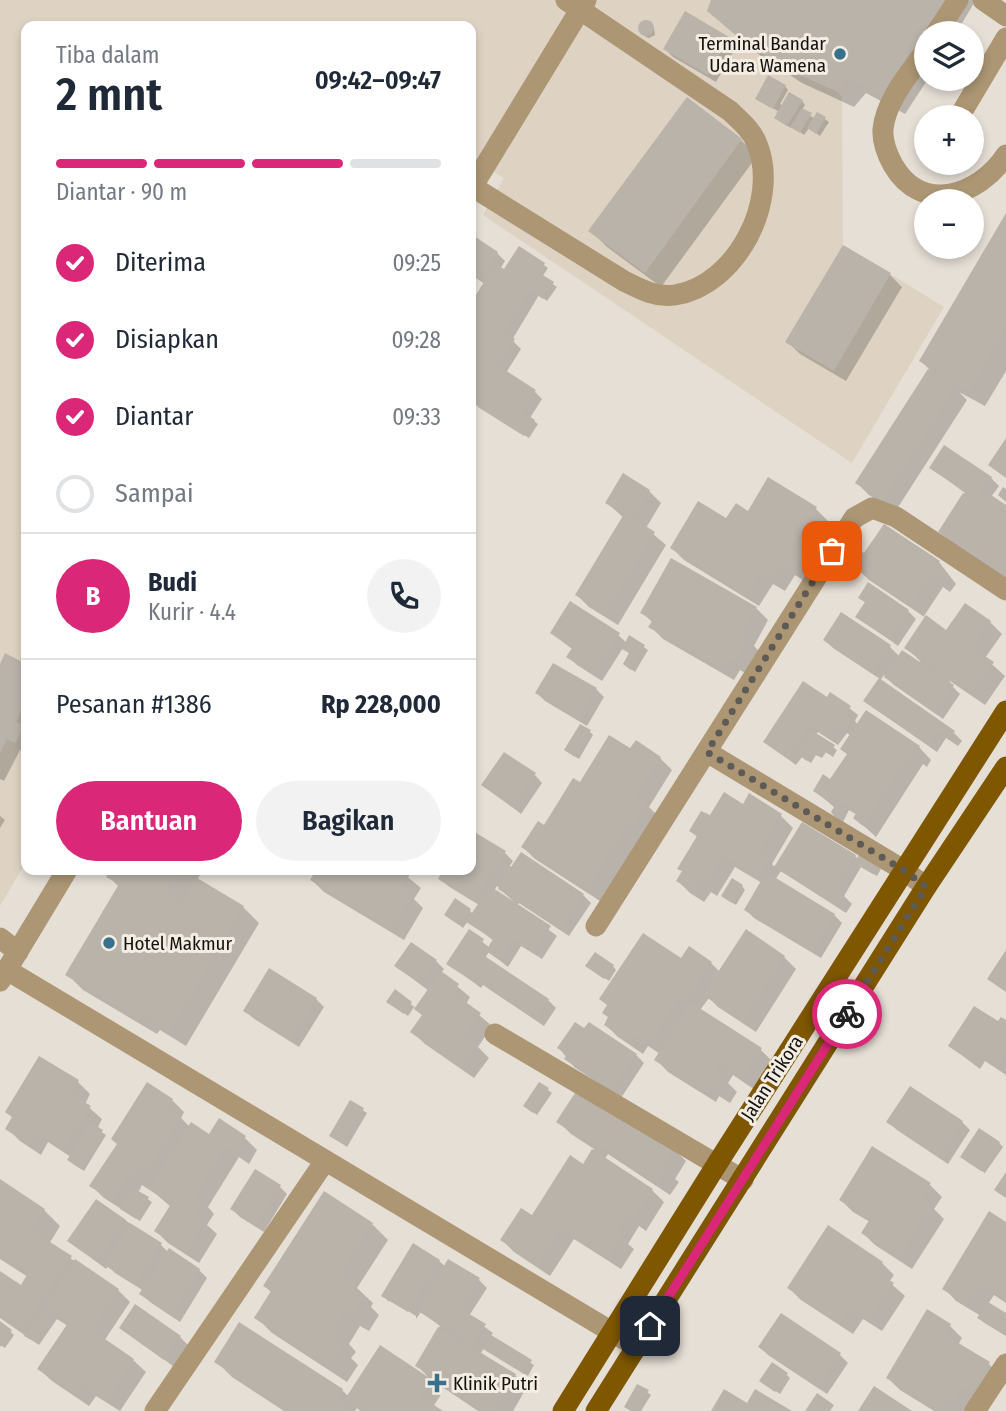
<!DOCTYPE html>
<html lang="id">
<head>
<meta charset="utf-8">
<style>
	body { margin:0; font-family:"Fira Sans Condensed",sans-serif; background:#f2f2f3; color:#1f2937; height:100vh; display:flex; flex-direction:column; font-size:26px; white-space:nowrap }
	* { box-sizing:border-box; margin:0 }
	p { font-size:23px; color:#747a83 }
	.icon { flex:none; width:38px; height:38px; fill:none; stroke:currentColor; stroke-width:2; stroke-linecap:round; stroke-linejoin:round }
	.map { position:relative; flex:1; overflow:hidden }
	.side { position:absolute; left:21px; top:21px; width:455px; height:854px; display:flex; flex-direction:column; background:#fff; border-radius:14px; box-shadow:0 4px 10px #0003 }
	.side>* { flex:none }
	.buttons { position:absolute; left:914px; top:21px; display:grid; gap:14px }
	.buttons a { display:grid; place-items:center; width:70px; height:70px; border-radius:50%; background:#fff; box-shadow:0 4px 10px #0003; font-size:35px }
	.pin { position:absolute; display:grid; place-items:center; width:60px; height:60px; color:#fff; margin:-30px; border-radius:14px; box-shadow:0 4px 10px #0006 }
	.courier { position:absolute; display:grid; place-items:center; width:70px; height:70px; margin:-35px; border:5px solid #db2777; border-radius:50%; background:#fff; color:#222; box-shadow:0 2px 9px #0007 }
	.head em { font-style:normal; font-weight:600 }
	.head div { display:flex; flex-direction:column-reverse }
	.head { display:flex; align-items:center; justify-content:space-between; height:119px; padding:0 35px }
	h1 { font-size:46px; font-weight:600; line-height:52px }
	.bar { display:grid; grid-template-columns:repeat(4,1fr); gap:10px 7px; align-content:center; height:84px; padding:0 35px }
	.bar i { height:9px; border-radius:5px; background:#e0e1e3 }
	.bar .on { background:#db2777 }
	.bar p { grid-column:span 4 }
	.line { display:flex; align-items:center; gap:18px; padding:0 35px; border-top:2px solid #e0e1e3 }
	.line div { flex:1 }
	.round { display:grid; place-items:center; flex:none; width:74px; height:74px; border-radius:37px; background:#f2f2f3 }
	ol { padding:0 35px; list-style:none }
	li { display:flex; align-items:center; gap:21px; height:77px }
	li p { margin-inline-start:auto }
	li .icon { padding:7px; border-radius:50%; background:#db2777; color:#fff; stroke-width:4 }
	li:last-child { color:#747a83 }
	li i { width:38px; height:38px; border:4px solid #e0e1e3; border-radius:50% }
	.cta { display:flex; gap:14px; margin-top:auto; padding:14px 35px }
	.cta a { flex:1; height:80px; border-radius:42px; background:#db2777; color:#fff; font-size:28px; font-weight:600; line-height:80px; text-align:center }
	.cta a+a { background:#f2f2f3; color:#1f2937 }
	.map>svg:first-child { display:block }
	.built { fill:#ded3c3 }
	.shadow { fill:#0003; fill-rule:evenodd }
	.building { fill:#b9b3aa }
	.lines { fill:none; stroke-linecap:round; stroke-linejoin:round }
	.minor { stroke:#ac9674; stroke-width:21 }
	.major { stroke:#7e5700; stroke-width:21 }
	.done { stroke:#5e5a55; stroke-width:7; stroke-dasharray:0 12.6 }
	.route { stroke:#db2777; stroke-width:9 }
	.poi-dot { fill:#38718b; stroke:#f3ede3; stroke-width:2.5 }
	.labels { text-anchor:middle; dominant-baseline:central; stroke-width:6; stroke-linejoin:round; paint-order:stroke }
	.poi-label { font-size:19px; fill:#151310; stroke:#f3ede3; text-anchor:start }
	.street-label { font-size:19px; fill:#151310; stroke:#f3ede3 }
</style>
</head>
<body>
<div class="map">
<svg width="1006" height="1411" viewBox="0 0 1006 1411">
	<rect width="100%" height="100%" fill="#e6dfd6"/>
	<polygon class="built" points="0,0 951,0 926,33 849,78 838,92 842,97 843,245 944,307 852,463 483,215 504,178 471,159 471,26 26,26 26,862 0,906"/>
	<g class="shadow">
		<polygon points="713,0 976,0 956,33 926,33 926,79 928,79 905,114 866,93 854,107 802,83 761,56 725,26 709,10"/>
		<polygon points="685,14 728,39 736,47 716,82 673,57 665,49"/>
		<polygon points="642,23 650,24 654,28 655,35 649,38 646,37 642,33 640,25"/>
		<polygon points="785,86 788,90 780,104 783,106 802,101 805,105 802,110 815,119 818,114 829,122 820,136 809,128 804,135 792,126 791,128 779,121 779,112 757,98"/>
		<polygon points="741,140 757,156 661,287 607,247 591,231"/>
		<polygon points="1006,217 1006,371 985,406 959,392 967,400 895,512 869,495 857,483 930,370 921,361"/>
		<polygon points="471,236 497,253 505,261 500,269 514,277 520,248 548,268 542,277 557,287 547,301 539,295 512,340 521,349 506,373 534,391 542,399 530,418 538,424 529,438 471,402 471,307 485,284 471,275"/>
		<polygon points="890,275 902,287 846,381 800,354 788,342"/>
		<polygon points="931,468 991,478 999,486 991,497 1006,507 1006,579 952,544 940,532 965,493"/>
		<polygon points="1003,487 1006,489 1006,502 998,495"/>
		<polygon points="649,491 661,503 646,528 666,545 618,625 589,607 577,595 624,518 607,503"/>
		<polygon points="816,509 828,521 811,550 819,559 806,582 795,575 785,591 773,584 759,606 684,560 672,548 727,520 749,514"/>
		<polygon points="884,526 939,562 956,584 950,592 943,587 924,616 947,632 990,622 1002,634 985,658 1005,676 985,705 950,681 949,683 960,694 943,719 894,685 884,675 880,681 954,733 962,741 958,746 946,738 937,752 874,708 866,700 880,679 833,648 825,640 842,615 890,647 900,657 921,662 906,647 926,618 869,580 857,568 859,564 855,560 865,555"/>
		<polygon points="861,598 908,611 916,619 898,646 857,616 866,603"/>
		<polygon points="756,608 768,620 754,646 760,652 747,674 740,670 734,680 663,639 651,627 653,623 642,612"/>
		<polygon points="552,633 618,635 627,643 630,638 648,650 635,672 629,668 631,654 623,648 602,681 577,665 569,657 573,650"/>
		<polygon points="6,655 26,666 26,753 20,750 4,781 0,779 0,668"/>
		<polygon points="596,689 604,697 587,726 545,701 537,693"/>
		<polygon points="831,694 858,715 855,721 858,725 867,712 919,747 931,760 927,767 923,764 876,837 855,818 857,815 849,810 843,822 834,816 831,812 834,807 815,791 831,781 848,755 842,749 851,736 847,733 838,745 818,732 816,735 837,750 833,757 826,752 822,758 816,755 811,763 802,757 796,765 765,742 827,700"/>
		<polygon points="590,732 593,735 579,759 570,753"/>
		<polygon points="631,751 660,758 672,770 649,807 659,817 600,901 535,859 523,847 544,827 580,784"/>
		<polygon points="535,775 542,783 521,814 483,785"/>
		<polygon points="750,796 781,816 793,828 772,864 776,868 855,856 859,860 862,855 881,869 877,876 861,867 844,896 852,904 846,913 781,871 775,880 834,915 842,923 821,958 754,918 746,910 762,883 735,867 717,896 711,892 704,902 690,893 678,881 683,872 680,869 698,838 691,830 710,818 743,806"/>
		<polygon points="0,816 5,820 0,828"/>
		<path d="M471,832L505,853L513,861L509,867L583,895L591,903L569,936L519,903L517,906L557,936L542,959L521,946L508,967L489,952L485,958L548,1000L556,1008L544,1026L483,985L481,988L448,963L469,931L490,948L494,941L468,921L463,928L450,918L469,910L473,914L479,905L448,886L440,878L445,870H471ZM497,886L514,902L494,891Z"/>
		<polygon points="112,870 203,870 197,880 243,907 259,923 186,1046 160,1030 157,1034 83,990 67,974 119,887 108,876"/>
		<polygon points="318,870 344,870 347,872 348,870 399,870 421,888 414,899 423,908 404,940 324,892 312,880"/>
		<polygon points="742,886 745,890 736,905 726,899"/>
		<polygon points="784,957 796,969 756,1032 718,1007 709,998 700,1010 761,1050 773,1062 755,1090 733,1075 728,1083 737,1092 730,1103 719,1096 716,1102 668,1072 656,1059 660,1054 648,1046 643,1054 618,1037 606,1025 681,961 711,963 720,972"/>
		<polygon points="436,961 444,969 441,973 470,997 466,1004 492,1026 478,1047 489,1058 474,1078 425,1044 412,1031 423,1016 414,1007 408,1016 392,1005 395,992 417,1009 429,991 396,966"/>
		<polygon points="613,966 616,970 609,981 591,969"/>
		<polygon points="316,999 324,1007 299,1047 253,1018 245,1010"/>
		<polygon points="1006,1022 1006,1075 985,1061 980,1069 950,1046"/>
		<polygon points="559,1048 636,1055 644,1063 621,1098 574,1067"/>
		<polygon points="40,1058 78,1082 90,1094 85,1104 102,1119 97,1129 106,1135 84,1171 73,1164 71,1157 48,1142 41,1155 20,1141 8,1129"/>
		<polygon points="540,1084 552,1093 537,1115 529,1109"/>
		<polygon points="172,1100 184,1112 181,1118 190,1127 209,1136 219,1121 245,1138 257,1150 249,1164 239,1157 208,1207 214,1214 207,1225 217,1234 199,1263 168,1243 156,1231 171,1207 149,1188 148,1189 142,1185 138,1193 152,1202 140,1221 104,1198 92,1186"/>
		<polygon points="350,1102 367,1113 347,1147 331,1136"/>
		<polygon points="559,1122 674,1149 686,1161 675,1179 679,1182 670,1195 608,1154 605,1159 652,1190 664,1202 646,1231 639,1226 628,1244 634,1249 621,1269 574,1239 550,1276 514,1252 502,1240 532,1217 584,1166 594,1149 571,1134"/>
		<polygon points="889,1122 962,1122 970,1130 948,1164 897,1130"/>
		<polygon points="999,1143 1003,1147 985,1173 966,1161"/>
		<polygon points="0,1181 44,1210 60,1226 49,1244 118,1290 130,1302 104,1341 133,1360 146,1372 120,1411 96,1396 89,1406 52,1381 39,1369 68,1326 57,1319 39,1345 0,1318 0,1274 22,1287 28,1277 0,1259"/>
		<polygon points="930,1185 942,1197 934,1209 944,1219 912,1269 875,1245 863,1233 870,1222 853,1212 841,1200"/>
		<polygon points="279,1186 287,1194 264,1232 240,1217 232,1209"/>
		<polygon points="97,1201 160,1244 168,1252 199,1270 207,1278 180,1322 150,1302 142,1294 144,1291 115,1273 108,1266 106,1269 69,1241"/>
		<polygon points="372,1224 388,1240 357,1288 373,1303 371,1307 379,1315 369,1331 360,1326 349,1344 356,1352 351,1358 358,1365 347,1382 272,1333 256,1317 272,1293 265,1286"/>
		<polygon points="1006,1224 1006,1303 994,1295 988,1304 1006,1315 1006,1336 983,1322 981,1316 956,1301 944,1288"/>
		<polygon points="439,1261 446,1267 479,1280 487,1288 469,1316 493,1333 490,1337 534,1365 528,1376 484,1348 481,1353 515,1375 527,1387 513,1411 478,1411 429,1378 417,1365 440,1326 421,1312 416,1319 416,1316 389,1299 389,1302 383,1295"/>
		<polygon points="882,1263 894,1275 889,1282 905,1296 882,1331 863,1319 853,1334 801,1300 789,1288"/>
		<polygon points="782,1315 840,1355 848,1363 827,1394 768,1355 760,1347"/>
		<polygon points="0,1323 14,1335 5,1348 0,1345"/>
		<polygon points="240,1324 342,1390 349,1397 429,1379 442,1393 433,1407 440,1411 360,1411 357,1408 355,1411 284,1411 232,1377 216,1361"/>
		<polygon points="950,1326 962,1338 958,1345 989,1364 1001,1376 968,1411 934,1411 900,1390 888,1378"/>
		<polygon points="121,1328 180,1337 188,1345 173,1366"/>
		<polygon points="787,1375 790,1378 780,1394 765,1384"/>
		<polygon points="647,1392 651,1395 641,1411 631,1411 626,1407"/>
	</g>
	<g class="building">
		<polygon points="711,0 951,0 926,33 926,41 889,100 849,78 838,92 784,68 743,41 707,11"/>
		<polygon points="685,11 729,37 708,75 663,49"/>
		<circle cx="646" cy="28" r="8"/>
		<polygon points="768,75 786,85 773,109 755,99"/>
		<polygon points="789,92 803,100 787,126 774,118"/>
		<polygon points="687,97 742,139 645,273 588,231"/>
		<polygon points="802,108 812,113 800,133 790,127"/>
		<polygon points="817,112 826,117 816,134 807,128"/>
		<polygon points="1006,213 1006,329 969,392 919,361"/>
		<polygon points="471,234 498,252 480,280 471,274"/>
		<polygon points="843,245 891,273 834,371 785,342"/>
		<polygon points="519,246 545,263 531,286 533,287 541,274 554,282 543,299 530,290 505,331 483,318 515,339 499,363 495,361 494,363 536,390 522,411 535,420 524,436 478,407 480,404 471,397 471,303 495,264 504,269"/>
		<polygon points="928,369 956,387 883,501 855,483"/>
		<polygon points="1006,438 1006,478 988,465"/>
		<polygon points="944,445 992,477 977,499 929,468"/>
		<polygon points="623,473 650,490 633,518 655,532 605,614 575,595 624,514 605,503"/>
		<polygon points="768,477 817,507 798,539 808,545 793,571 782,564 773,580 760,573 746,595 670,548 698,501 726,518 736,503 748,511"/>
		<polygon points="985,491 1006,505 1006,577 938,532 963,493 978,502"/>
		<polygon points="884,524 940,561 937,565 945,570 937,581 930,576 910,606 854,568 858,563 852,560 859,549 864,553"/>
		<polygon points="671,558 757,607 742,634 749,638 734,663 727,659 722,669 648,627 653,620 640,613"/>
		<polygon points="868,582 909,610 890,640 855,617 865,602 858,598"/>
		<polygon points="570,601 620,633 594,675 566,657 572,648 550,633"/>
		<polygon points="965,603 991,621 972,648 994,662 972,694 904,648 926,615 946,630"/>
		<polygon points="841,612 891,645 872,673 823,640"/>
		<polygon points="629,635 645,645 631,670 623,664 629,653 622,649"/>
		<polygon points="902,650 954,685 935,713 884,677"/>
		<polygon points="5,653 26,664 26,702 16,722 24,726 15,743 7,739 0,754 0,664"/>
		<polygon points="553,663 597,688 579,719 535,693"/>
		<polygon points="879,678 955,731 949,739 938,731 928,745 863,701"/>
		<polygon points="803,681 827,697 830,692 851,706 847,713 852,717 843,730 838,726 830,738 810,725 788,759 763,742"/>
		<polygon points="866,710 920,746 914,756 911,754 863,826 853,818 857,812 836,799 833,804 813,791 823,774 830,779 847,754 840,749"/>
		<polygon points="580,724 591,730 575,757 564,750"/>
		<polygon points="811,730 835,745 829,754 821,750 818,756 812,753 807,761 796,753"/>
		<polygon points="609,735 630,748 636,740 661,757 636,796 648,803 633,828 628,825 587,890 521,847 538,821 544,825 573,778 580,782"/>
		<polygon points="504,752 536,773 512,807 481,785"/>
		<polygon points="724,792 743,804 749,793 782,814 759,852 769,858 757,877 723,856 705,885 698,881 692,891 676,881 682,871 677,869 697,836 689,831 701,811 710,815"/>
		<polygon points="802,822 856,855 835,889 845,895 838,907 774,867"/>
		<polygon points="471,830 506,851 475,902 438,879 443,870 471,870"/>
		<polygon points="521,852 584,894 561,930 498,889 504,878 498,874 505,863 511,867"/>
		<polygon points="861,852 879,864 873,874 854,863"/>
		<polygon points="110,870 178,870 165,892 182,903 197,878 244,906 169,1032 143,1016 141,1020 65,975 119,884 106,877"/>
		<polygon points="316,870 402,870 410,874 402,888 412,895 391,930 310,880"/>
		<polygon points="766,872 835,914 813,951 744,910"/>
		<polygon points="732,878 743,885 732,903 721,896"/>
		<polygon points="490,886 551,926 533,953 513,939 499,960 486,951 493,939 466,922"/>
		<polygon points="455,898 471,909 459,925 444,915"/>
		<polygon points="469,929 484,939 477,951 549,999 536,1019 474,978 472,981 446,964"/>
		<polygon points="746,929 785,956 743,1021 703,995"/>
		<polygon points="643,933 681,958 689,946 712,962 685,1004 678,1000 649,1044 636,1035 631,1043 604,1025 608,1017 602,1013 607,1005 599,999"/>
		<polygon points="411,942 437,960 421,984 394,966"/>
		<polygon points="1006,950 1006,992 987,979"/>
		<polygon points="595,952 614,965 604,979 585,966"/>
		<polygon points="269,968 317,998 291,1041 243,1011"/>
		<polygon points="441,971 459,984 453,993 481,1013 465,1035 478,1044 461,1068 410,1032 422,1015 414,1009"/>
		<polygon points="395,989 412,1002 404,1014 386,1002"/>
		<polygon points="690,1002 762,1048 743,1079 720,1064 715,1072 726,1079 717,1092 706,1086 703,1092 654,1060"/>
		<polygon points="974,1006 998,1021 1001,1017 1006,1020 1006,1056 998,1068 976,1054 972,1062 948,1046"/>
		<polygon points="575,1022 584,1028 589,1022 637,1054 612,1091 564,1059 567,1054 557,1048"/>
		<polygon points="39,1056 79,1080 71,1094 91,1106 64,1149 36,1131 28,1144 5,1129 12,1117 5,1112"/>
		<polygon points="147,1082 173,1099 168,1107 182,1116 150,1168 144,1164 135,1178 129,1175 113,1201 89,1186 117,1144 111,1139"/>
		<polygon points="539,1082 549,1088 533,1113 523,1106"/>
		<polygon points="910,1086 963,1121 939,1157 886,1122"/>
		<polygon points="577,1090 675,1148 664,1166 668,1169 658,1184 595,1143 593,1146 556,1122"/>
		<polygon points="350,1100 364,1108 343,1144 329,1136"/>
		<polygon points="219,1118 246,1136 236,1153 226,1147 196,1195 203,1200 195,1213 206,1221 186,1252 154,1231 171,1204 148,1189 191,1122 209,1134"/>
		<polygon points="90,1122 103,1130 80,1168 67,1160"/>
		<polygon points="979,1128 1000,1142 981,1171 960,1157"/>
		<polygon points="872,1146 931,1183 921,1198 932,1205 900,1258 861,1233 870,1219 839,1200"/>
		<polygon points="592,1149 653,1189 633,1220 626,1216 617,1231 623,1235 608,1259 561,1228 538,1265 500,1240 521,1208 532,1215 570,1155 583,1164"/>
		<polygon points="255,1169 281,1185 256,1225 230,1209"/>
		<polygon points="1006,1172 1006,1198 994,1190"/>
		<polygon points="0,1179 45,1209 31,1230 72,1256 24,1329 0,1314 0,1271 21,1285 28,1273 0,1255"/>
		<polygon points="133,1188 149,1197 136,1219 120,1209"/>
		<polygon points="324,1191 373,1223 340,1274 358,1286 354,1292 364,1297 352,1317 344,1311 333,1329 341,1334 335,1343 343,1348 331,1367 254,1318 271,1291 263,1286"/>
		<polygon points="96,1199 126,1220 97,1262 67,1241"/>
		<polygon points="989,1211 1006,1222 1006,1300 981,1284 968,1305 942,1289"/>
		<polygon points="130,1223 162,1243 136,1284 104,1265"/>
		<polygon points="828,1225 883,1262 876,1271 894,1283 869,1321 850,1308 840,1323 787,1288"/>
		<polygon points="413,1243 440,1260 408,1312 381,1296"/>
		<polygon points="169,1248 200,1269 171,1315 139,1294"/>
		<polygon points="75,1259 119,1289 92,1330 134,1359 107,1401 83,1385 77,1395 37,1369 68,1323 43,1307"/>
		<polygon points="448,1259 480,1278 461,1309 486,1324 473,1345 418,1311"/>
		<polygon points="988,1302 1006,1313 1006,1329 1003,1334 977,1318"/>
		<polygon points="135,1304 181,1336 164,1360 119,1328"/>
		<polygon points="43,1308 53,1315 35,1342 24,1336"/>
		<polygon points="927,1309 951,1324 945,1335 990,1362 972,1392 963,1387 954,1402 948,1399 941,1411 886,1378"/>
		<polygon points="781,1313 841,1353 818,1388 758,1347"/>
		<polygon points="0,1321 12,1330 0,1347"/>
		<polygon points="239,1322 343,1389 337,1399 348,1407 345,1411 283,1411 285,1408 214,1362"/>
		<polygon points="438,1327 516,1374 494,1411 483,1411 443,1386 444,1383 415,1366"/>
		<polygon points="491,1335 532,1360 524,1374 483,1349"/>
		<polygon points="380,1345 431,1379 420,1396 443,1411 364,1411 345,1399"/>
		<polygon points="772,1362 788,1373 775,1392 759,1381"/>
		<polygon points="637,1384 649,1390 636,1411 631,1411 624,1407"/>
		<polygon points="874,1386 912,1411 858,1411"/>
		<polygon points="724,1389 747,1403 755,1389 792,1411 711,1411"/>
		<polygon points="817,1393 834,1405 830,1411 805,1411"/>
	</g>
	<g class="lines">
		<g class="minor">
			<polyline points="983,0 1006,16"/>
			<polyline points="936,33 958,0"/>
			<path d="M926,50C910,73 886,100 883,129C882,142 887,154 893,165C922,215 979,196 1006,155"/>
			<polyline points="959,117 1006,38"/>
			<path d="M473,187L624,281C640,289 656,298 675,295C737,285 780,200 757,144C752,130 740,121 730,111L566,0"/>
			<polyline points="471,189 586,0"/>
			<polyline points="707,752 905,871 926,887"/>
			<polyline points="596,926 854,518 872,508 896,517 1006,590"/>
			<polyline points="0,938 18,952"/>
			<polyline points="7,970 637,1347"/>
			<polyline points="0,981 67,870"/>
			<polyline points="495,1034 743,1180"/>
			<polyline points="155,1411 325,1161"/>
			<polyline points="975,1411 1006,1364"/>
		</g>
		<g class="major">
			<polyline points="563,1411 717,1164 1006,711"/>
			<polyline points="596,1411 926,887 1006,767"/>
		</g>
	</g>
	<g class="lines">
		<polyline class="done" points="832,551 707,752 905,871 926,887 847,1014"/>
		<polyline class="route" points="650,1326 847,1014"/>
	</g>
	<g class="poi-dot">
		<circle cx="840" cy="54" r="7"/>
		<circle cx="109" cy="943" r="7"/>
		<path d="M433.5 1372.5h7v7h7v7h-7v7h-7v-7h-7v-7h7z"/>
	</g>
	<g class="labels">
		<g class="poi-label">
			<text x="826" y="43" text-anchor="end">Terminal Bandar<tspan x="826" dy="22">Udara Wamena</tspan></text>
			<text x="123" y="943">Hotel Makmur</text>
			<text x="453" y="1383">Klinik Putri</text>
		</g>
		<g class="street-label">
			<text transform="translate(772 1078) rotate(-57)">Jalan Trikora</text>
		</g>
	</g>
</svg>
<div class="buttons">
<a><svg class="icon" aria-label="layers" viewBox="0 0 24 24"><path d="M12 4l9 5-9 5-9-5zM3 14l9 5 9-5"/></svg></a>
<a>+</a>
<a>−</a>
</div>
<div class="pin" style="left:832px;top:551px;background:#ea580c"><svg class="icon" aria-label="bag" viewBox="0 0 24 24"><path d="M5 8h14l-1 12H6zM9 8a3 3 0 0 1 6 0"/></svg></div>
<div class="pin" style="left:650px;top:1326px;background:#1f2937"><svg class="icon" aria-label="home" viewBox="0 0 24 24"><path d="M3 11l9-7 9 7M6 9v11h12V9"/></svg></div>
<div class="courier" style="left:847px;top:1014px"><svg class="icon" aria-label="bike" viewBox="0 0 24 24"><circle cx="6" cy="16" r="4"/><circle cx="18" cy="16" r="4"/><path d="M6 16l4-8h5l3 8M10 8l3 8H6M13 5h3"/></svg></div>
<section class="side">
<div class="head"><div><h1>2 mnt</h1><p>Tiba dalam</p></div><em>09:42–09:47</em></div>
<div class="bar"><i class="on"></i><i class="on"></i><i class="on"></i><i></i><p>Diantar · 90 m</p></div>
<ol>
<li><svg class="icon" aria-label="check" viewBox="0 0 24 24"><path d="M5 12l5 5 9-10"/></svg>Diterima<p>09:25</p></li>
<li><svg class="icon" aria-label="check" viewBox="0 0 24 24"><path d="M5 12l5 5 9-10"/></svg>Disiapkan<p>09:28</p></li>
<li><svg class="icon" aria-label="check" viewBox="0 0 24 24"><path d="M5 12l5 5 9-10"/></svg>Diantar<p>09:33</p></li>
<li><i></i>Sampai</li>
</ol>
<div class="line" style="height:126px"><b class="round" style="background:#db2777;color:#fff">B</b><div><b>Budi</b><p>Kurir · 4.4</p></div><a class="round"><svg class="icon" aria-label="phone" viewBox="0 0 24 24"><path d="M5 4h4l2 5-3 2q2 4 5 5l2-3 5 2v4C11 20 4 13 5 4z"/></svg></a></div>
<div class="line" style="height:91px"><div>Pesanan #1386</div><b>Rp 228,000</b></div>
<div class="cta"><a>Bantuan</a><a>Bagikan</a></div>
</section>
</div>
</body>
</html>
